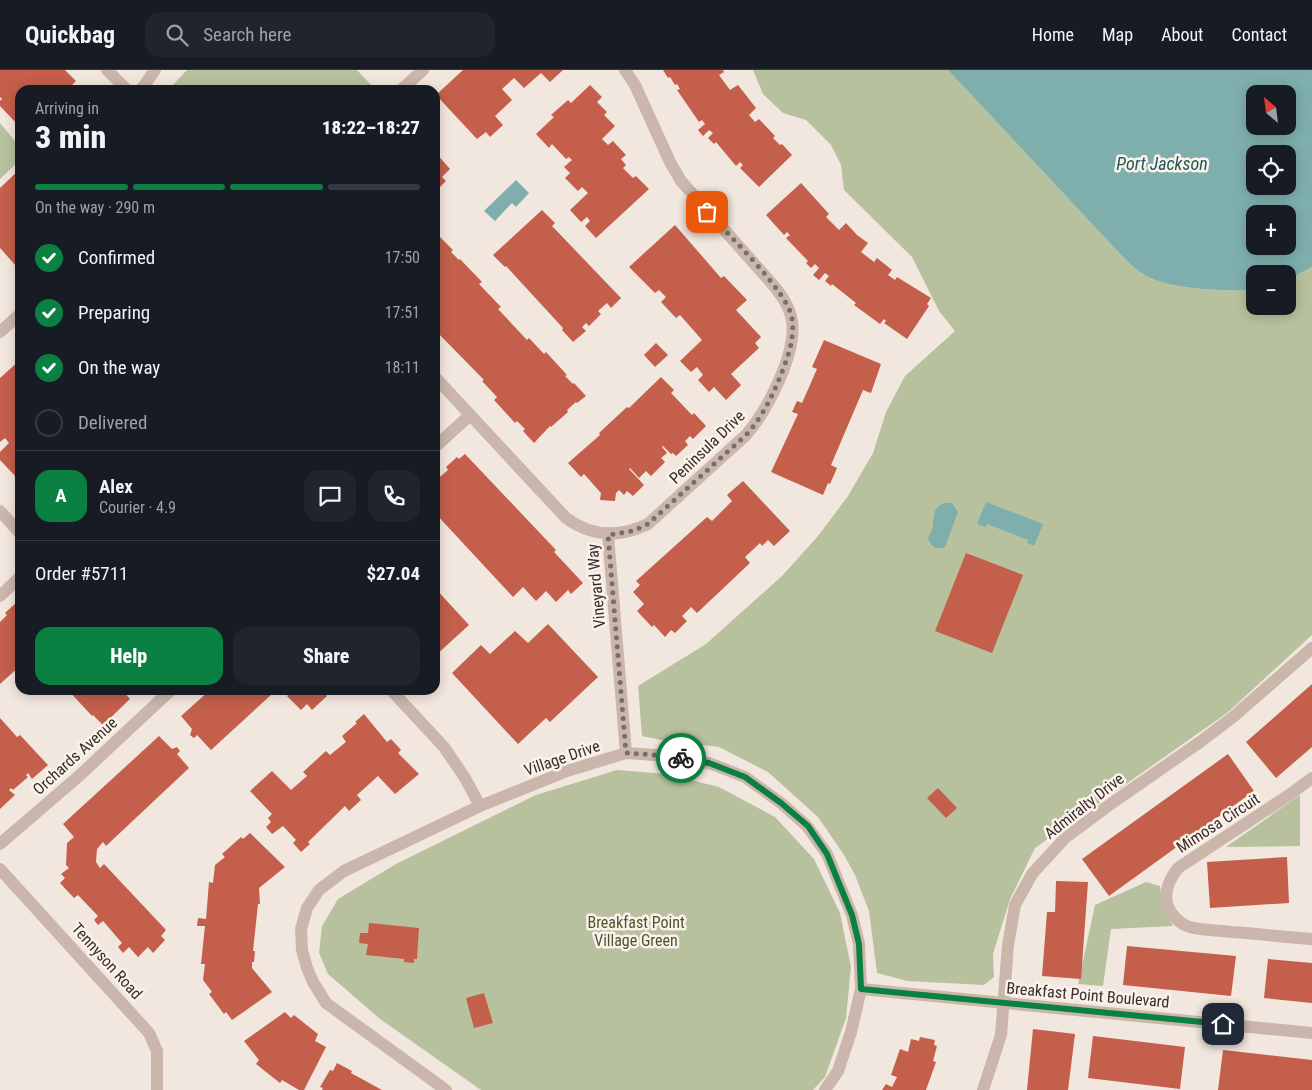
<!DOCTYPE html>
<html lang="en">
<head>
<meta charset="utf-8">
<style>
	body { margin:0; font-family:"Roboto Condensed",sans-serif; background:#20242c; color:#f1f3f6; height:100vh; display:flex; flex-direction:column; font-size:19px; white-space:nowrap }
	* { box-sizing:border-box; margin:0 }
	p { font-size:16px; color:#9ea1a6 }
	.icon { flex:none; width:28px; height:28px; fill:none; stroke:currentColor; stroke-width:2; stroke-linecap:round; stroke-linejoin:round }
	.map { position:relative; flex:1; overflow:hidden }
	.details { position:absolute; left:15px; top:15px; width:425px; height:610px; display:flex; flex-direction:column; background:#171b24; border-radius:15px; box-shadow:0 2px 12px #0003 }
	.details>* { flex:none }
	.needle { width:32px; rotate:332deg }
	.fabs { position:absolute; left:1246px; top:15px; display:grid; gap:10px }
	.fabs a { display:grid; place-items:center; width:50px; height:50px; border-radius:10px; background:#171b24; box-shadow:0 2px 12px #0003; font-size:25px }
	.pin { position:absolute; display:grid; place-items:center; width:42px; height:42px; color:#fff; margin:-21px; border-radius:10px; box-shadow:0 2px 8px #0006 }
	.courier { position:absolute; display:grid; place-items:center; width:50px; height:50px; margin:-25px; border:4px solid #0b8043; border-radius:50%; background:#fff; color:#222; box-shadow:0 1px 6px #0007 }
	.overview em { font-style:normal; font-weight:800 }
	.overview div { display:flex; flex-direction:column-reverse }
	.overview { display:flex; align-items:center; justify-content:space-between; height:85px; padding:0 20px }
	h1 { font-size:32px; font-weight:800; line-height:38px }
	.bar { display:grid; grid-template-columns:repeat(4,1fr); gap:8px 5px; align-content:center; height:60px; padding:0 20px }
	.bar i { height:6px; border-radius:4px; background:#363941 }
	.bar .active { background:#0b8043 }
	.bar p { grid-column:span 4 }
	.line { display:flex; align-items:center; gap:12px; padding:0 20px; border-top:1px solid #363941 }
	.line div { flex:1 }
	.round { display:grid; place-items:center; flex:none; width:52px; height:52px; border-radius:15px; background:#20242c }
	ol { padding:0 20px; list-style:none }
	li { display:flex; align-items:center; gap:15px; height:55px }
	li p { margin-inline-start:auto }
	li .icon { padding:5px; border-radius:50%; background:#0b8043; color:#fff; stroke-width:4 }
	li:last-child { color:#9ea1a6 }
	li i { width:28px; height:28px; border:2px solid #363941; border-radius:50% }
	.button { display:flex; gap:10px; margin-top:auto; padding:10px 20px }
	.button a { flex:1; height:58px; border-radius:15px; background:#0b8043; color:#fff; font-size:20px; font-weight:800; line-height:58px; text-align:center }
	.button a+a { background:#20242c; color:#f1f3f6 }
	header { display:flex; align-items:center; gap:30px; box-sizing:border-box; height:70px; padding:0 25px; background:#171b24; border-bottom:1px solid #363941 }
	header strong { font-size:24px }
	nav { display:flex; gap:28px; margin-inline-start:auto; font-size:18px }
	.search { width:350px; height:45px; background:#20242c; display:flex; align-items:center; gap:12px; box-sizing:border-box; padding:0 18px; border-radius:15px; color:#9ea1a6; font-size:19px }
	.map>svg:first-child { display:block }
	.green { fill:#b8c19e }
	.water { fill:#7eafad; fill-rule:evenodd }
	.building { fill:#c35f4b }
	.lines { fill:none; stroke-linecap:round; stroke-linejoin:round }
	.minor { stroke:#cab6aa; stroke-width:12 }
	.done { stroke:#796e69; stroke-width:5; stroke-dasharray:0 9 }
	.route { stroke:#0b8043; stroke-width:6 }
	.labels { text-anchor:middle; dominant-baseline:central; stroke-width:5; stroke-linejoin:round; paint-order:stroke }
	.street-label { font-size:16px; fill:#382d2a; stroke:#faf2eb }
	.park-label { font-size:16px; fill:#4b562e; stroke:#faf2eb }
	.water-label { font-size:18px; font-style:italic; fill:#205958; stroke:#faf2eb }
</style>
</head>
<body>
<header>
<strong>Quickbag</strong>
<div class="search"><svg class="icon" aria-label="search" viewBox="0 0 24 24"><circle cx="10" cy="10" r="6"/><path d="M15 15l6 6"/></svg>Search here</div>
<nav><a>Home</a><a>Map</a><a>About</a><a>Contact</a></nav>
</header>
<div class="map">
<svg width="1312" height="1020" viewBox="0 0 1312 1020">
	<rect width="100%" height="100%" fill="#f2e7de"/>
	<g class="green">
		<polygon points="187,0 357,0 374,18 371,20 168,20"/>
		<path d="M753,0H948L1122,186C1128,192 1135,199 1143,204C1170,221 1223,220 1255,221V236H1288V210L1312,197V565L1227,643L1035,778L1010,829L993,884L994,907L984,915L907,911L877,903L869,841L855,805L844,785L818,747L768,702L719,677L661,670L642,666L638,616L706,574L782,506L818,466L848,426L873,383L886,342L905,306L955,261L939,241L912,187L844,120L841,95L831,75L806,50L783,43L763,24Z"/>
		<polygon points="0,53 20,77 20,90 0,109"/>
		<polygon points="617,700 667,704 719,717 775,747 814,789 840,843 851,897 846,948 825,1007 813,1020 481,1020 380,949 328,904 319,883 322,856 338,829 396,794 536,725"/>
		<polygon points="1300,725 1300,776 1226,777"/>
		<polygon points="1146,812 1160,816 1162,833 1173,856 1111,859 1103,916 1078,914 1095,835"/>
	</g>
	<g class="water">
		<path d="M948,0H1312V197L1288,210V204H1255V221C1223,220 1170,221 1143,204C1135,199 1128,192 1122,186ZM1255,24H1288V56H1255ZM1255,84H1288V116H1255ZM1255,144H1288V176H1255Z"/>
		<polygon points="516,110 529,123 516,137 512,133 495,151 484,141"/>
		<polygon points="986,432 1043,454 1034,476 1027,473 1028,470 987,454 985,457 977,454"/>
		<path d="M944,433H952L958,442L945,477C936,481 931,476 928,468C930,463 933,460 933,455C934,444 933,438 944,433Z"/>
	</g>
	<g class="building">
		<polygon points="0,0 65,0 76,11 67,20 20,20 20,57 0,36 0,31 2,29 0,27"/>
		<polygon points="463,0 563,0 550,12 541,3 524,18 514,8 502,19 512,30 495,46 503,55 490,67 486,62 477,69 436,25"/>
		<polygon points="663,0 723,0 724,2 719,5 730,20 738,15 756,38 749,45 755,52 759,49 775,66 773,68 780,75 782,74 792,85 759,117 740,98 743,95 740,92 736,96 716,72 714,74 708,68 713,63 709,60 703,66 698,60 705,54 702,50 699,52 677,20 680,19 677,14 675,15 670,7 668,8"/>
		<polygon points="590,15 602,27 597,32 607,42 604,45 615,56 602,69 608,75 613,71 626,85 621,89 626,95 623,98 633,108 636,106 649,119 596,168 585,156 590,151 587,147 581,152 570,140 588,123 582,117 578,121 565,108 570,103 564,97 572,90 569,87 566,89 552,74 549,78 536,64 554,47 551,45 568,30 571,33"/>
		<polygon points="435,82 450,99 442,107 446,111 435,122"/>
		<polygon points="20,99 20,192 16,196 0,178 0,118"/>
		<polygon points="801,113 829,144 826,147 839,160 846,153 857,165 868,173 861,182 874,192 877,188 892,200 888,205 895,210 897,207 931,228 927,234 929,236 907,269 884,253 886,251 884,249 880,254 854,235 856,233 832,214 831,216 825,211 829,206 825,203 819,210 813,205 819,198 815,194 811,198 806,193 808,191 786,168 790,165 787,162 784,165 766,145"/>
		<polygon points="542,140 555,153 552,156 621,228 611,238 607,233 598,241 601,244 589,256 586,253 582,257 586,261 573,272 562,260 563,258 506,196 505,197 493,185"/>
		<polygon points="675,155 721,208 724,206 747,230 736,240 761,267 755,273 759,278 731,304 741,315 726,330 714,317 709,322 698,310 703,305 697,297 691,302 680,291 702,270 680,245 676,248 661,232 666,227 659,220 655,223 629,197"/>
		<polygon points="440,167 453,180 451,182 459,190 460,189 482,212 479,214 501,237 498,239 527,270 529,268 544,284 546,282 567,305 565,306 573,314 574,313 586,326 577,333 576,332 567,340 568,342 551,357 550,356 534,373 523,361 525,359 517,351 515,353 494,330 497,327 482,311 484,310 435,260 435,172"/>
		<polygon points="824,270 881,294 871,323 863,320 831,395 837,398 830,414 828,413 823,425 771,402 798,344 792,342 797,331 802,333 817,299 812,297"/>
		<polygon points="656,273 668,285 655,297 644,285"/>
		<polygon points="20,290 20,411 0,390 0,382 9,373 5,368 0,372 0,308"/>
		<polygon points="661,307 674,320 671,323 692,345 694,343 706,356 693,369 690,366 685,371 688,375 676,386 673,383 671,384 663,376 662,377 667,383 661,388 665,392 651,406 646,401 639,408 630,398 629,399 644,415 633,426 627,421 624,425 619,420 616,423 615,431 600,430 601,423 584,404 581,407 568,393 600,365 599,363 627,337 629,338"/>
		<polygon points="465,384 556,480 554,482 583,513 571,524 568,520 556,532 546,521 536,531 523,517 513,527 435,443 435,411 448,400 446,397 457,387 459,389"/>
		<polygon points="743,411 790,461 774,476 768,470 762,476 760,473 745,487 750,493 697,543 691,537 682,546 687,551 675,563 671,560 665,567 654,555 652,557 637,541 644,534 633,522 640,515 636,511 707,447 712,451 732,431 727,425"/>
		<polygon points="966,483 1023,505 992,583 935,561"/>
		<polygon points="435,518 469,555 435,586"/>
		<polygon points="17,532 20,535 20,596 0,614 0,552 7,545 5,543"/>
		<polygon points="548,554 598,607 550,652 546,648 518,674 452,603 481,575 490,584 515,561 528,573"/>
		<polygon points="1312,614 1312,677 1276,708 1246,672"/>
		<polygon points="68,620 122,620 130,629 103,655 93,645 92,646"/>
		<polygon points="210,620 268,620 272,624 211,680 197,665 194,668 190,665 192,659 181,646"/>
		<polygon points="292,620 322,620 327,626 312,640 307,634 301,640 287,626 293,621"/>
		<polygon points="364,644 387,672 391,669 401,680 398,683 419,704 395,724 378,706 357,725 361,730 349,741 345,736 308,772 310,774 301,782 293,773 296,770 283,756 272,764 266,757 271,752 268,748 272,744 250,721 272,701 291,720 307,706 303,702 326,681 330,685 346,672 342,666 357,653 355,652"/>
		<polygon points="0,648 17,667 20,665 48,695 32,709 28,703 26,705 28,707 13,720 11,718 9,720 15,725 0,739"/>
		<polygon points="159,666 172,679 177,677 180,681 177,684 189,698 106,776 103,772 97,779 96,792 100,798 104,794 166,860 161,866 165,870 153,883 148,877 138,887 129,877 123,883 118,877 122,873 103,851 98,855 94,850 98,846 78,825 74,828 60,813 65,808 61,804 69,798 66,795 67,773 74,767 63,754"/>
		<polygon points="1228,684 1254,721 1109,826 1082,789"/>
		<polygon points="938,718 957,738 946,748 927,728"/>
		<polygon points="250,763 285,797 259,818 260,834 258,834 253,881 255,881 254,892 252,892 252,898 272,922 232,950 226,942 224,944 209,924 212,922 203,910 205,894 201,894 205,856 197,856 198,848 206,849 209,812 213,813 215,795 225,787 222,784 241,767 243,769"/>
		<polygon points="1287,787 1289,833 1210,838 1207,792"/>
		<polygon points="1056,811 1088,812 1081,909 1042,906 1047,842 1055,842"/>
		<polygon points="369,853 419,858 417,889 414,889 414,893 404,892 404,889 366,885 368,874 359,873 360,863 368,863"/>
		<polygon points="1127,876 1236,886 1231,926 1123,915"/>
		<polygon points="1268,889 1312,893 1312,933 1264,928"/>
		<polygon points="484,923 493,953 474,958 466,928"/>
		<polygon points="285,942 291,948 294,945 318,964 315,971 326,977 304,1020 299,1020 282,1010 280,1013 256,994 259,990 244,971"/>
		<polygon points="1033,959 1075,964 1068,1020 1027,1020"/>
		<polygon points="1093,966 1185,977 1180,1019 1088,1008"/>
		<polygon points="920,967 935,970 934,975 937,976 933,991 936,992 926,1020 882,1020 886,1014 892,1017 897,1007 891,1005 900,979 908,982 911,969 919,971"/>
		<polygon points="1223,980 1312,990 1312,1020 1218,1020"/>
		<polygon points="337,993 352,1001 351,1003 382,1020 322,1020 323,1018 320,1017 330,1000 333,1001"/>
	</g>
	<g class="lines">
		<g class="minor">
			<polyline points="107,0 127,20"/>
			<polyline points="141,20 155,0"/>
			<polyline points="401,20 423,0"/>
			<polyline points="0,262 20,244"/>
			<path d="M435,307L566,448C592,467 619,468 648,454L746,365C767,341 800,279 791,246C788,234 781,225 774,216L681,111L670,92L635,15L625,0"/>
			<polyline points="435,377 470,345"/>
			<polyline points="0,441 20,463"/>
			<polyline points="608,465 626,683"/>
			<polyline points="0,526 20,507"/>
			<polyline points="391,620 444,677 465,708 480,736"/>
			<path d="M1312,708L1289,725L1178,798C1163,817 1160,839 1183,854C1194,861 1219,860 1232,862C1259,864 1285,867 1312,869"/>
			<polyline points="0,774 79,706 171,620"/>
			<polyline points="0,799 149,963 157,981 157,1020"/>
			<polyline points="861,919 1312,963"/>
			<polyline points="446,1020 326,933 313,912 307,898 302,880 301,859 307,838 319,820 344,801 480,736 567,701 626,683 669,686 709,693 745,707 781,733 807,756 827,784 852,845 859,874 861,919 851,962 838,1001 825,1020"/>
			<polyline points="983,1020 1001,965 1008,875 1015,835 1032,804 1065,768 1112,733 1200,672 1233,647 1312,578"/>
		</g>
	</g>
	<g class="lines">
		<path class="done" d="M681,688L669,686L626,683L608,465L633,461L648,454L746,365C762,347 771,329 780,307C788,287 795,269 792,248C788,222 727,163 707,142"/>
		<polyline class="route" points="681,688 709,693 745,707 781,733 808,756 827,784 852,845 859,874 861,919 1223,954"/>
	</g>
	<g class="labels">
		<g class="street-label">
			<text transform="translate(707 377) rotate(-44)">Peninsula Drive</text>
			<text transform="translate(596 516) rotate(-95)">Vineyard Way</text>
			<text transform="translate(75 686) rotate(-42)">Orchards Avenue</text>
			<text transform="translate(562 688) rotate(-19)">Village Drive</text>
			<text transform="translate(1084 736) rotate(-38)">Admiralty Drive</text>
			<text transform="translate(1218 753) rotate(-33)">Mimosa Circuit</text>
			<text transform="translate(107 891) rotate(48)">Tennyson Road</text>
			<text transform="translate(1088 925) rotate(5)">Breakfast Point Boulevard</text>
		</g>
		<g class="park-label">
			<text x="636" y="852">Breakfast Point<tspan x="636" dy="18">Village Green</tspan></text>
		</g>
		<g class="water-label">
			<text x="1162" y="93">Port Jackson</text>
		</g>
	</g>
</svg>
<div class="fabs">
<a><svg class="needle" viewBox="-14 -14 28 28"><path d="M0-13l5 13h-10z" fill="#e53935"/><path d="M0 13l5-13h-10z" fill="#9ea1a6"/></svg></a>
<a><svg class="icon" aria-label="locate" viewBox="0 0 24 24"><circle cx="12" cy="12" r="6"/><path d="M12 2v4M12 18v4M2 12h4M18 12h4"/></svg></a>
<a>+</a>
<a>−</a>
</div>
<div class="pin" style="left:707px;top:142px;background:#ea580c"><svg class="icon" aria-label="bag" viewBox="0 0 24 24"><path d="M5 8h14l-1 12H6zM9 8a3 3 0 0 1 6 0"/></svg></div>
<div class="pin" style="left:1223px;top:954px;background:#1f2937"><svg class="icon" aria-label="home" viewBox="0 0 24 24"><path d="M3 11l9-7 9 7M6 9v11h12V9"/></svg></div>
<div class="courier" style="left:681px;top:688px"><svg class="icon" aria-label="bike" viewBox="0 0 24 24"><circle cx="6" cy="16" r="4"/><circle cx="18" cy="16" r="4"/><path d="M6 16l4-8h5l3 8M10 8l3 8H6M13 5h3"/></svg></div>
<section class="details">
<div class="overview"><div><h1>3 min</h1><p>Arriving in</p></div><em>18:22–18:27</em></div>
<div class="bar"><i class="active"></i><i class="active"></i><i class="active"></i><i></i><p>On the way · 290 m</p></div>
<ol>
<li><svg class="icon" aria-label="check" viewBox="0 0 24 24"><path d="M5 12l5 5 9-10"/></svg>Confirmed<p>17:50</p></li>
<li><svg class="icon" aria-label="check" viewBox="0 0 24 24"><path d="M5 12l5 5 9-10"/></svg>Preparing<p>17:51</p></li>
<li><svg class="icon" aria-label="check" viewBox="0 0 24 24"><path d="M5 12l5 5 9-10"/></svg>On the way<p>18:11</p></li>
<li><i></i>Delivered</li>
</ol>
<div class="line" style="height:90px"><b class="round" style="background:#0b8043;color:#fff">A</b><div><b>Alex</b><p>Courier · 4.9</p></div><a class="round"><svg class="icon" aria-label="chat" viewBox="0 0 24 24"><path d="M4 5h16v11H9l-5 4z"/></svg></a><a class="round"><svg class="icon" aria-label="phone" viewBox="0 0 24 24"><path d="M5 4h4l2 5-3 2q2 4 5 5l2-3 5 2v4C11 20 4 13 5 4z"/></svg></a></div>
<div class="line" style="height:65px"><div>Order #5711</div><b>$27.04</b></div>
<div class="button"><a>Help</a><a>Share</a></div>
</section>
</div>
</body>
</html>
